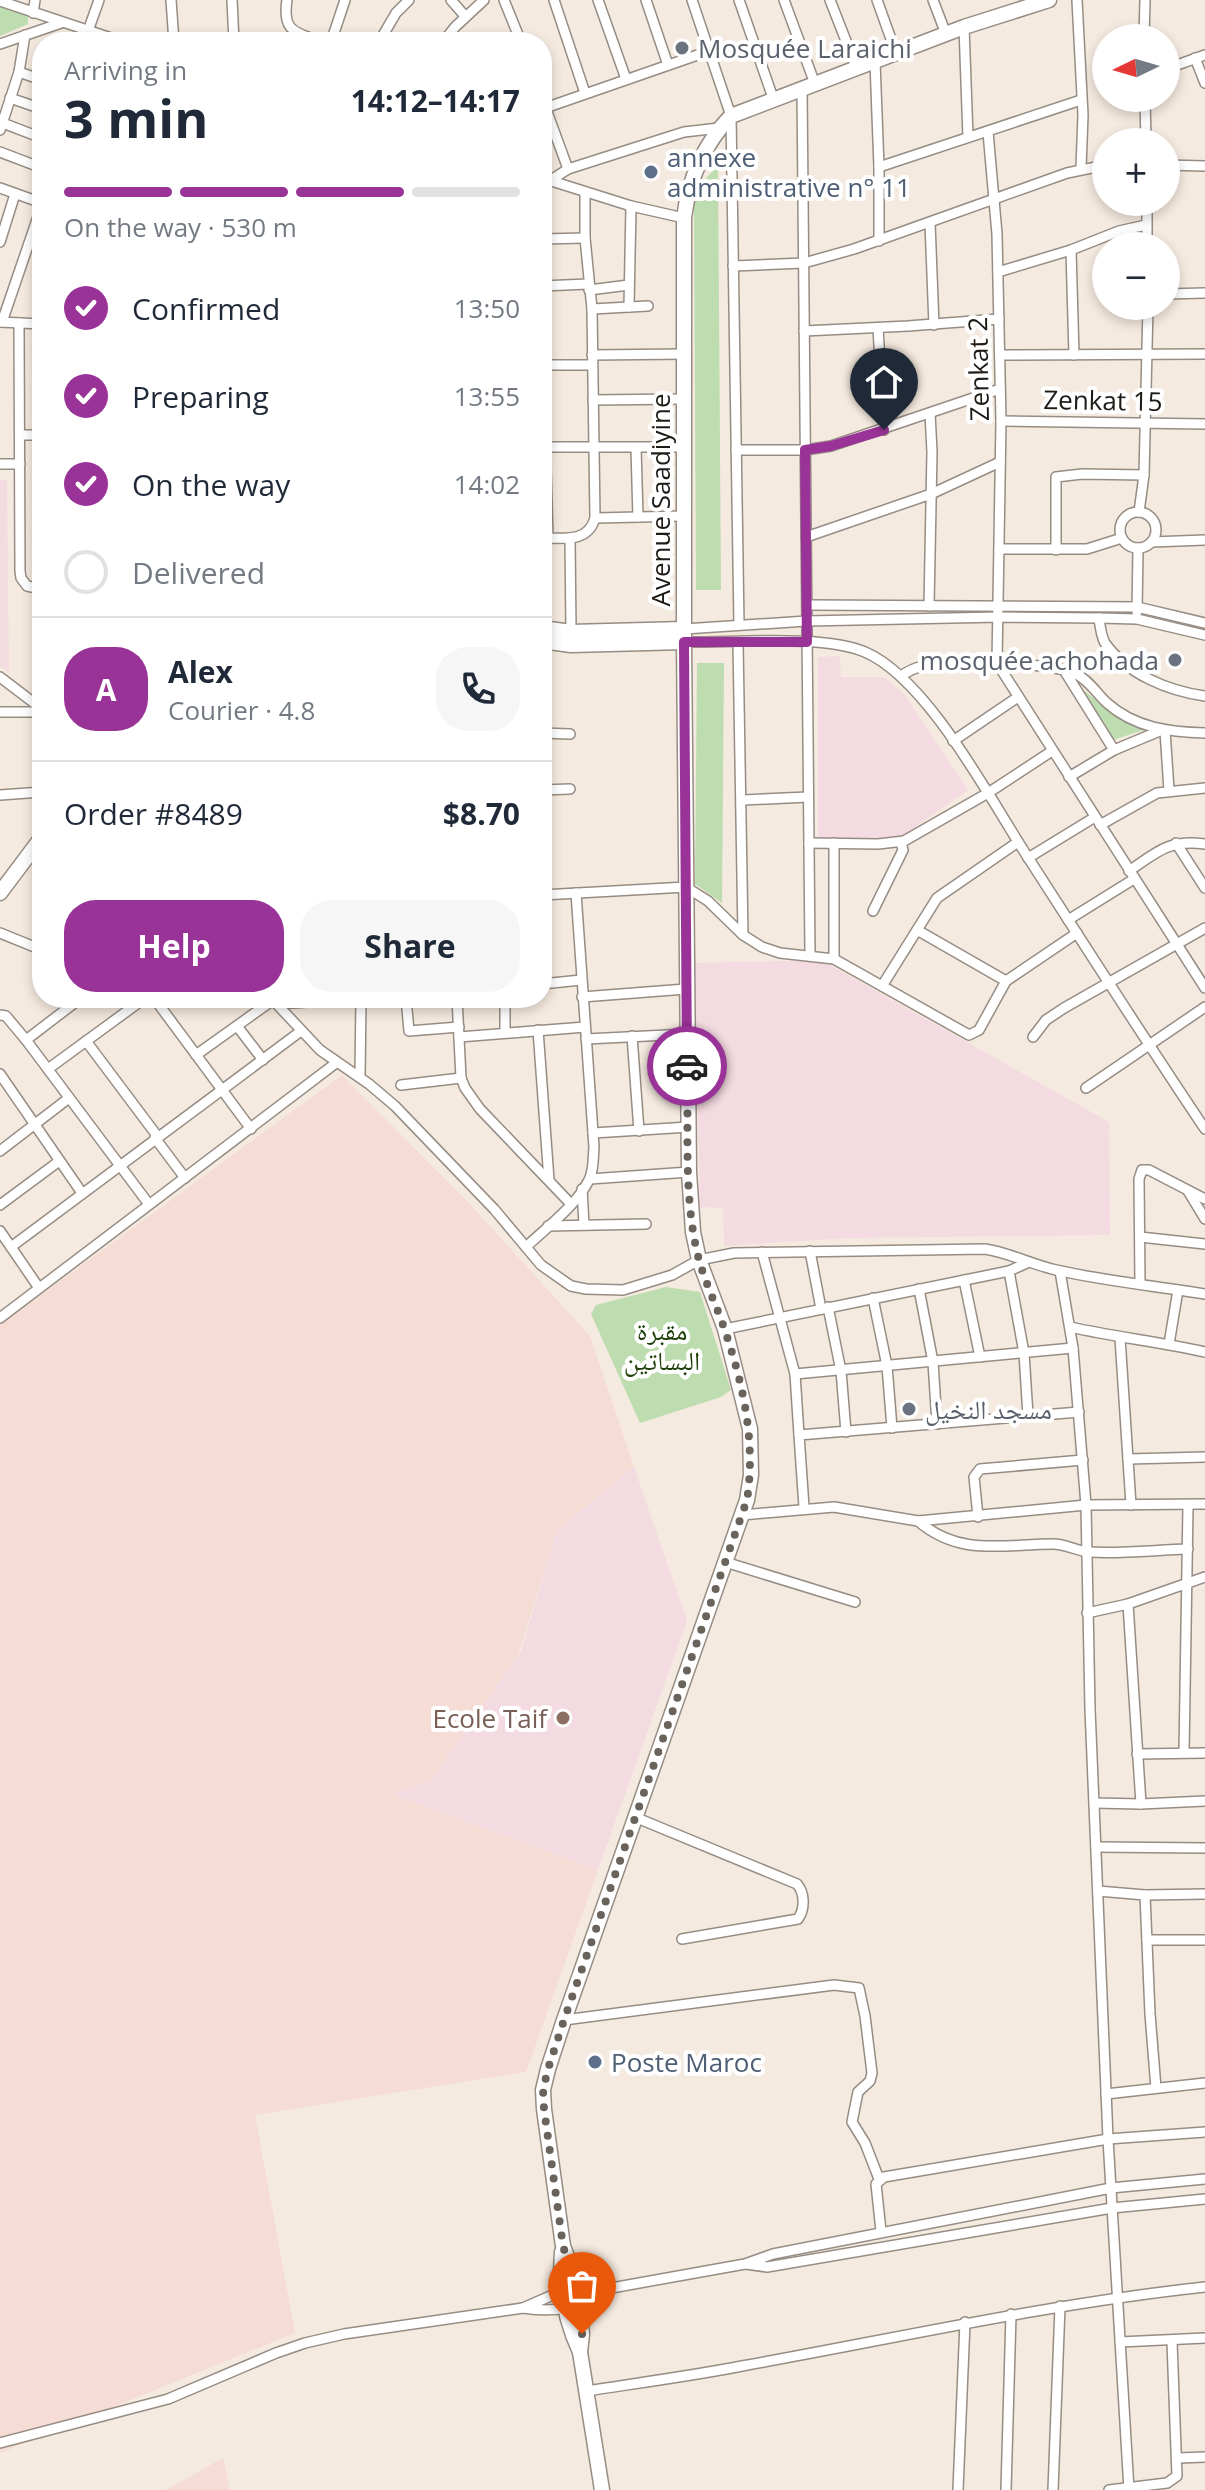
<!DOCTYPE html>
<html lang="en">
<head>
<meta charset="utf-8">
<style>
	body { margin:0; font-family:"Open Sans","Noto Naskh Arabic",sans-serif; background:#f6f6f7; color:#1f2937; height:100vh; display:flex; flex-direction:column; font-size:30px; white-space:nowrap }
	* { box-sizing:border-box; margin:0 }
	p { font-size:26px; color:#747a83 }
	.icon { flex:none; width:44px; height:44px; fill:none; stroke:currentColor; stroke-width:2; stroke-linecap:round; stroke-linejoin:round }
	.map { position:relative; flex:1; overflow:hidden }
	.drawer { position:absolute; left:32px; top:32px; width:520px; height:976px; display:flex; flex-direction:column; background:#fff; border-radius:32px; box-shadow:0 4px 12px #0003 }
	.drawer>* { flex:none }
	.needle { width:52px; rotate:265deg }
	.controls { position:absolute; left:1092px; top:24px; display:grid; gap:16px }
	.controls a { display:grid; place-items:center; width:88px; height:88px; border-radius:50%; background:#fff; box-shadow:0 4px 12px #0003; font-size:40px }
	.pin { position:absolute; display:grid; place-items:center; width:68px; height:68px; color:#fff; margin:-82px -34px; border-radius:50% 50% 50% 0; rotate:-45deg; box-shadow:0 0 8px #0007 }
	.pin .icon { rotate:45deg }
	.courier { position:absolute; display:grid; place-items:center; width:80px; height:80px; margin:-40px; border:6px solid #9a3397; border-radius:50%; background:#fff; color:#222; box-shadow:0 2px 10px #0007 }
	.headline em { font-style:normal; font-weight:700 }
	.headline div { display:flex; flex-direction:column-reverse }
	.headline { display:flex; align-items:center; justify-content:space-between; height:136px; padding:0 32px }
	h1 { font-size:52px; font-weight:700; line-height:60px }
	.bar { display:grid; grid-template-columns:repeat(4,1fr); gap:12px 8px; align-content:center; height:96px; padding:0 32px }
	.bar i { height:10px; border-radius:6px; background:#e0e1e3 }
	.bar .selected { background:#9a3397 }
	.bar p { grid-column:span 4 }
	.line { display:flex; align-items:center; gap:20px; padding:0 32px; border-top:2px solid #e0e1e3 }
	.line div { flex:1 }
	.round { display:grid; place-items:center; flex:none; width:84px; height:84px; border-radius:32px; background:#f6f6f7 }
	ol { padding:0 32px; list-style:none }
	li { display:flex; align-items:center; gap:24px; height:88px }
	li p { margin-inline-start:auto }
	li .icon { padding:8px; border-radius:50%; background:#9a3397; color:#fff; stroke-width:4 }
	li:last-child { color:#747a83 }
	li i { width:44px; height:44px; border:4px solid #e0e1e3; border-radius:50% }
	.cta { display:flex; gap:16px; margin-top:auto; padding:16px 32px }
	.cta a { flex:1; height:92px; border-radius:32px; background:#9a3397; color:#fff; font-size:32px; font-weight:700; line-height:92px; text-align:center }
	.cta a+a { background:#f6f6f7; color:#1f2937 }
	.map>svg:first-child { display:block }
	.industrial { fill:#f5dcd5 }
	.education { fill:#f4dae1 }
	.green { fill:#bddcaf }
	.lines { fill:none; stroke-linecap:round; stroke-linejoin:round }
	.minor-casing { stroke:#978c83; stroke-width:12 }
	.secondary-casing { stroke:#978c83; stroke-width:17 }
	.minor { stroke:#fff; stroke-width:9 }
	.secondary { stroke:#fff; stroke-width:14 }
	.done { stroke:#69635c; stroke-width:8; stroke-dasharray:0 14.4 }
	.route { stroke:#9a3397; stroke-width:10 }
	.worship-dot { fill:#6b7280; stroke:#fff; stroke-width:3 }
	.service-dot { fill:#5c6f8a; stroke:#fff; stroke-width:3 }
	.education-dot { fill:#8d6e63; stroke:#fff; stroke-width:3 }
	.labels { text-anchor:middle; dominant-baseline:central; stroke-width:8; stroke-linejoin:round; paint-order:stroke }
	.worship-label { font-size:26px; fill:#5b616d; stroke:#fff; text-anchor:start }
	.service-label { font-size:26px; fill:#4e5e75; stroke:#fff; text-anchor:start }
	.street-label { font-size:26px; fill:#1e1a16; stroke:#fff }
	.park-label { font-size:26px; fill:#1e3f08; stroke:#fff }
	.education-label { font-size:26px; fill:#785e54; stroke:#fff; text-anchor:end }
</style>
</head>
<body>
<div class="map">
<svg width="1205" height="2490" viewBox="0 0 1205 2490">
	<rect width="100%" height="100%" fill="#f5eadf"/>
	<g class="industrial">
		<polygon points="342,1075 467,1201 590,1336 634,1467 557,1530 518,1655 431,1780 394,1795 598,1870 526,2072 255,2115 295,2333 0,2453 0,1325"/>
		<polygon points="223,2458 230,2490 166,2490"/>
	</g>
	<g class="education">
		<polygon points="0,480 7,480 9,673 0,666"/>
		<polygon points="840,656 841,677 884,677 904,694 968,790 895,841 818,839 818,657"/>
		<polygon points="821,960 1109,1122 1110,1235 848,1238 724,1246 723,1208 700,1207 695,963"/>
		<polygon points="634,1467 687,1621 598,1870 392,1794 431,1780 521,1651 557,1530"/>
	</g>
	<g class="green">
		<polygon points="0,6 28,16 28,24 0,36"/>
		<polygon points="718,166 721,590 696,590 694,205 707,177"/>
		<polygon points="697,663 724,663 722,903 695,884"/>
		<polygon points="1081,688 1118,717 1147,729 1113,740"/>
		<polygon points="666,1287 700,1292 731,1390 721,1397 640,1423 591,1314 596,1305"/>
	</g>
	<g class="lines">
		<defs>
			<g id="minor">
				<polyline points="171,0 174,42"/>
				<polyline points="232,0 234,42"/>
				<path d="M287,0C282,32 295,32 321,42"/>
				<polyline points="451,0 465,16"/>
				<polyline points="504,0 521,42"/>
				<polyline points="554,0 585,93"/>
				<polyline points="598,0 626,79"/>
				<polyline points="646,0 668,65"/>
				<polyline points="692,0 731,116 739,625"/>
				<polyline points="739,0 773,98"/>
				<polyline points="784,0 815,84"/>
				<polyline points="830,0 857,69"/>
				<polyline points="877,0 896,53"/>
				<polyline points="933,0 946,34"/>
				<polyline points="1077,0 1083,115 1081,168"/>
				<polyline points="0,1 123,42"/>
				<polyline points="33,13 35,0"/>
				<polyline points="964,27 968,137"/>
				<polyline points="88,31 99,0"/>
				<polyline points="1144,38 1145,0"/>
				<polyline points="331,42 345,0"/>
				<polyline points="379,42 396,13 409,0"/>
				<polyline points="443,42 455,27 484,0"/>
				<polyline points="0,44 61,23"/>
				<polyline points="1195,58 1205,83"/>
				<polyline points="875,62 879,167 879,241"/>
				<polyline points="1166,69 1205,55"/>
				<polyline points="19,72 42,80"/>
				<polyline points="802,88 810,955"/>
				<polyline points="10,98 42,109"/>
				<polyline points="542,98 568,169"/>
				<polyline points="1145,98 1146,142"/>
				<polyline points="545,108 709,51"/>
				<polyline points="0,122 42,138"/>
				<polyline points="0,130 19,72 25,35"/>
				<polyline points="988,132 997,234 1001,421 997,663 1205,988"/>
				<polyline points="0,152 42,168"/>
				<polyline points="1166,165 1205,166"/>
				<polyline points="879,167 1081,100"/>
				<polyline points="542,178 631,206 684,218"/>
				<polyline points="551,180 568,169 684,132 719,128"/>
				<polyline points="0,188 42,203"/>
				<polyline points="1147,202 1147,246"/>
				<polyline points="930,223 934,325"/>
				<polyline points="542,239 585,238"/>
				<polyline points="0,242 15,194"/>
				<polyline points="1071,250 1074,355"/>
				<polyline points="733,266 804,263 854,249 1067,173 1106,165"/>
				<polyline points="998,272 1071,250 1119,231 1146,225"/>
				<polyline points="542,286 588,284"/>
				<polyline points="544,286 543,365 548,538"/>
				<polyline points="589,290 629,285"/>
				<polyline points="1166,294 1205,293"/>
				<polyline points="629,307 631,206"/>
				<polyline points="592,309 648,306"/>
				<polyline points="0,322 42,324"/>
				<polyline points="2,322 42,205"/>
				<polyline points="19,323 20,571 21,578 27,586 42,589"/>
				<polyline points="37,324 42,308"/>
				<polyline points="878,328 884,430"/>
				<polyline points="804,331 908,326 999,319"/>
				<polyline points="592,355 685,354"/>
				<polyline points="1000,355 1205,354"/>
				<polyline points="543,365 592,365"/>
				<polyline points="593,400 684,399"/>
				<polyline points="1001,421 1205,424"/>
				<polyline points="21,435 42,435"/>
				<polyline points="542,447 684,447"/>
				<polyline points="636,448 638,517"/>
				<polyline points="736,450 805,450 831,446 1000,389"/>
				<polyline points="0,464 20,464"/>
				<circle cx="1138" cy="530" r="18"/>
				<polyline points="1139,512 1144,475 1148,306"/>
				<polyline points="595,518 684,516"/>
				<polyline points="806,537 931,494 1000,462"/>
				<path d="M542,538C564,538 588,543 595,518L592,309L585,238V192"/>
				<polyline points="570,538 571,632"/>
				<polyline points="1152,542 1205,540"/>
				<polyline points="999,549 1087,549 1122,538"/>
				<polyline points="1056,550 1056,477 1082,474 1144,475"/>
				<polyline points="807,605 1137,607 1205,623"/>
				<polyline points="929,606 932,452 930,413"/>
				<polyline points="1137,612 1138,548"/>
				<path d="M1099,618C1100,626 1101,636 1105,643C1127,674 1168,691 1205,696"/>
				<polyline points="684,629 807,621 999,617 1099,618 1137,619 1205,635"/>
				<path d="M684,642C731,643 823,634 865,652C928,679 991,801 1029,859C1087,949 1145,1040 1205,1129"/>
				<polyline points="738,643 743,935"/>
				<polyline points="1064,670 1114,750"/>
				<path d="M901,676C908,671 914,668 923,666C951,660 1051,662 1076,674C1089,680 1097,694 1107,703C1135,728 1170,732 1205,733"/>
				<polyline points="0,677 42,709"/>
				<polyline points="0,712 42,712"/>
				<polyline points="1165,731 1169,790"/>
				<polyline points="542,733 570,734"/>
				<polyline points="953,741 1018,697"/>
				<polyline points="1069,777 1114,750 1162,730"/>
				<polyline points="542,790 570,789"/>
				<polyline points="0,795 42,792"/>
				<polyline points="743,800 808,797"/>
				<polyline points="1100,825 1157,793 1205,788"/>
				<polyline points="809,843 878,844 904,841 988,793 1052,751"/>
				<polyline points="1176,843 1205,888"/>
				<polyline points="1028,858 1095,817"/>
				<path d="M1129,871C1157,852 1169,839 1205,844"/>
				<polyline points="542,895 686,887 708,901 743,935 762,947 780,953 834,959 969,1035 979,1030 1006,981 1077,933"/>
				<polyline points="873,911 903,850 901,842"/>
				<polyline points="1068,920 1134,879"/>
				<polyline points="917,930 1006,981"/>
				<polyline points="0,933 42,950"/>
				<polyline points="834,959 834,843"/>
				<polyline points="542,984 581,980"/>
				<polyline points="882,986 937,898 1018,842"/>
				<polyline points="582,997 686,989"/>
				<polyline points="154,998 251,1129"/>
				<path d="M271,998L320,1050L369,1084L395,1106L494,1209L541,1265L571,1286L586,1289L623,1290L672,1275L699,1260L734,1253L985,1249C1010,1253 1031,1264 1056,1270C1105,1281 1156,1286 1205,1294"/>
				<polyline points="406,998 409,1031 459,1027"/>
				<polyline points="457,998 461,1078 465,1088 480,1109 570,1203"/>
				<polyline points="505,998 505,1032"/>
				<polyline points="277,1004 368,998"/>
				<polyline points="0,1015 6,1016 26,1040 148,1203"/>
				<polyline points="237,1026 263,1060"/>
				<polyline points="538,1030 549,1180"/>
				<polyline points="632,1036 639,1131"/>
				<polyline points="459,1037 585,1027"/>
				<polyline points="1033,1037 1046,1020 1064,1008 1205,928"/>
				<polyline points="586,1039 687,1034"/>
				<polyline points="26,1040 81,998"/>
				<polyline points="86,1041 158,1137"/>
				<polyline points="196,1055 273,1000"/>
				<polyline points="48,1069 145,998"/>
				<polyline points="0,1074 82,1193"/>
				<polyline points="360,1077 361,998"/>
				<polyline points="401,1085 461,1078"/>
				<polyline points="1086,1088 1205,1007"/>
				<polyline points="593,1133 689,1127"/>
				<polyline points="155,1138 185,1178"/>
				<polyline points="0,1151 69,1098"/>
				<polyline points="590,1179 689,1172"/>
				<polyline points="582,1189 584,1225"/>
				<polyline points="1188,1191 1205,1219"/>
				<polyline points="0,1205 58,1162"/>
				<polyline points="548,1226 646,1224"/>
				<polyline points="0,1231 39,1288"/>
				<polyline points="1140,1237 1205,1244"/>
				<polyline points="11,1247 301,1031"/>
				<path d="M526,1247C547,1227 576,1206 589,1180C594,1170 593,1158 594,1147L576,893"/>
				<polyline points="810,1251 821,1309"/>
				<polyline points="762,1252 795,1374 799,1435"/>
				<polyline points="1009,1271 1024,1353 1028,1416"/>
				<polyline points="1060,1271 1073,1348 1086,1505 1090,1709 1108,2139 1129,2490"/>
				<polyline points="964,1280 980,1357"/>
				<polyline points="1140,1283 1139,1179 1142,1170 1149,1170 1205,1199"/>
				<polyline points="919,1289 933,1362 937,1424"/>
				<polyline points="873,1298 887,1366 892,1428"/>
				<polyline points="828,1307 841,1371 846,1432"/>
				<polyline points="0,1318 336,1063"/>
				<path d="M1070,1327C1115,1337 1160,1342 1205,1352"/>
				<polyline points="725,1329 1009,1271 1027,1263"/>
				<polyline points="1120,1338 1131,1505"/>
				<polyline points="1169,1344 1178,1290"/>
				<polyline points="795,1374 1073,1348"/>
				<polyline points="1128,1459 1205,1457"/>
				<polyline points="804,1507 799,1435 1079,1412"/>
				<polyline points="742,1515 834,1507 918,1521 1086,1505 1205,1504"/>
				<polyline points="978,1517 974,1477 980,1469 1083,1460"/>
				<path d="M918,1521C960,1557 1003,1544 1053,1544C1066,1544 1077,1551 1089,1552C1121,1554 1155,1550 1188,1549"/>
				<polyline points="725,1562 855,1602"/>
				<polyline points="1128,1604 1141,1804"/>
				<polyline points="1087,1613 1128,1604 1205,1577"/>
				<polyline points="1184,1752 1188,1506"/>
				<polyline points="1137,1754 1205,1753"/>
				<polyline points="1094,1803 1141,1804 1205,1801"/>
				<path d="M637,1818L797,1884C805,1893 805,1909 798,1919L682,1939"/>
				<polyline points="1096,1847 1205,1848"/>
				<polyline points="1098,1891 1145,1895 1205,1894"/>
				<polyline points="1145,1895 1150,2014 1156,2088"/>
				<polyline points="1147,1940 1205,1940"/>
				<polyline points="564,2020 834,1985 859,1988 865,2016 872,2073 870,2081 858,2092 852,2122 865,2143 879,2179"/>
				<polyline points="1106,2094 1205,2083"/>
				<polyline points="881,2231 876,2184 884,2177 1108,2139 1205,2132"/>
				<polyline points="746,2264 767,2267 1112,2208 1205,2199"/>
				<polyline points="523,2308 562,2291 606,2289 745,2264 773,2254 1111,2188 1205,2179"/>
				<polyline points="1120,2342 1205,2338"/>
				<path d="M586,2391C638,2383 691,2376 742,2366C898,2338 1047,2304 1205,2287"/>
				<path d="M0,2443L168,2399L276,2353L305,2343L344,2334L523,2308C557,2313 575,2309 604,2290"/>
				<polyline points="1178,2458 1205,2457"/>
				<polyline points="958,2490 965,2322"/>
				<polyline points="1006,2490 1011,2314"/>
				<polyline points="1053,2490 1060,2306"/>
				<polyline points="1109,2490 1167,2483 1177,2476 1172,2342"/>
			</g>
			<g id="secondary">
				<polyline points="542,628 571,632 684,629"/>
				<polyline points="542,641 571,645 684,642"/>
				<polyline points="0,893 42,837"/>
				<path d="M562,2252C559,2287 565,2320 580,2352"/>
				<path d="M602,2490L580,2352L582,2334L579,2306L569,2262L563,2246L544,2109L543,2090L548,2069L564,2020L747,1500L751,1475L750,1429L725,1329L699,1260L693,1232L689,1172L684,642V218C689,178 703,145 731,116L964,27L1049,0"/>
			</g>
		</defs>
		<use href="#minor" class="minor-casing"/>
		<use href="#secondary" class="secondary-casing"/>
		<use href="#minor" class="minor"/>
		<use href="#secondary" class="secondary"/>
	</g>
	<g class="lines">
		<path class="done" d="M582,2334L576,2289L563,2246L544,2109L543,2090L548,2069L564,2020L747,1500C756,1441 743,1382 723,1325C715,1302 704,1280 698,1256C683,1195 689,1128 687,1066"/>
		<polyline class="route" points="687,1066 684,642 807,642 805,450 831,446 884,430"/>
	</g>
	<g class="worship-dot">
		<circle cx="682" cy="48" r="8"/>
		<circle cx="1175" cy="660" r="8"/>
		<circle cx="909" cy="1409" r="8"/>
	</g>
	<g class="service-dot">
		<circle cx="651" cy="172" r="8"/>
		<circle cx="595" cy="2062" r="8"/>
	</g>
	<circle class="education-dot" cx="563" cy="1718" r="8"/>
	<g class="labels">
		<g class="worship-label">
			<text x="698" y="48">Mosquée Laraichi</text>
			<text x="1159" y="660" text-anchor="end">mosquée achohada</text>
			<text x="925" y="1409">مسجد النخيل</text>
		</g>
		<g class="service-label">
			<text x="667" y="157">annexe<tspan x="667" dy="30">administrative n° 11</tspan></text>
			<text x="611" y="2062">Poste Maroc</text>
		</g>
		<g class="street-label">
			<text transform="translate(978 369) rotate(-91)">Zenkat 2</text>
			<text transform="translate(1103 400) rotate(1)">Zenkat 15</text>
			<text transform="translate(660 500) rotate(-90)">Avenue Saadiyine</text>
		</g>
		<g class="park-label">
			<text x="662" y="1330">مقبرة<tspan x="662" dy="30">البساتين</tspan></text>
		</g>
		<g class="education-label">
			<text x="547" y="1718">Ecole Taif</text>
		</g>
	</g>
</svg>
<div class="controls">
<a><svg class="needle" viewBox="-14 -14 28 28"><path d="M0-13l5 13h-10z" fill="#e53935"/><path d="M0 13l5-13h-10z" fill="#747a83"/></svg></a>
<a>+</a>
<a>−</a>
</div>
<div class="pin" style="left:582px;top:2334px;background:#ea580c"><svg class="icon" aria-label="bag" viewBox="0 0 24 24"><path d="M5 8h14l-1 12H6zM9 8a3 3 0 0 1 6 0"/></svg></div>
<div class="pin" style="left:884px;top:430px;background:#1f2937"><svg class="icon" aria-label="home" viewBox="0 0 24 24"><path d="M3 11l9-7 9 7M6 9v11h12V9"/></svg></div>
<div class="courier" style="left:687px;top:1066px"><svg class="icon" aria-label="car" viewBox="0 0 24 24"><path d="M5 17H2v-5l4-1 3-4h7l3 4 3 1v5h-3M9 17h6M6 11h13"/><circle cx="7" cy="17" r="2"/><circle cx="17" cy="17" r="2"/></svg></div>
<section class="drawer">
<div class="headline"><div><h1>3 min</h1><p>Arriving in</p></div><em>14:12–14:17</em></div>
<div class="bar"><i class="selected"></i><i class="selected"></i><i class="selected"></i><i></i><p>On the way · 530 m</p></div>
<ol>
<li><svg class="icon" aria-label="check" viewBox="0 0 24 24"><path d="M5 12l5 5 9-10"/></svg>Confirmed<p>13:50</p></li>
<li><svg class="icon" aria-label="check" viewBox="0 0 24 24"><path d="M5 12l5 5 9-10"/></svg>Preparing<p>13:55</p></li>
<li><svg class="icon" aria-label="check" viewBox="0 0 24 24"><path d="M5 12l5 5 9-10"/></svg>On the way<p>14:02</p></li>
<li><i></i>Delivered</li>
</ol>
<div class="line" style="height:144px"><b class="round" style="background:#9a3397;color:#fff">A</b><div><b>Alex</b><p>Courier · 4.8</p></div><a class="round"><svg class="icon" aria-label="phone" viewBox="0 0 24 24"><path d="M5 4h4l2 5-3 2q2 4 5 5l2-3 5 2v4C11 20 4 13 5 4z"/></svg></a></div>
<div class="line" style="height:104px"><div>Order #8489</div><b>$8.70</b></div>
<div class="cta"><a>Help</a><a>Share</a></div>
</section>
</div>
</body>
</html>
